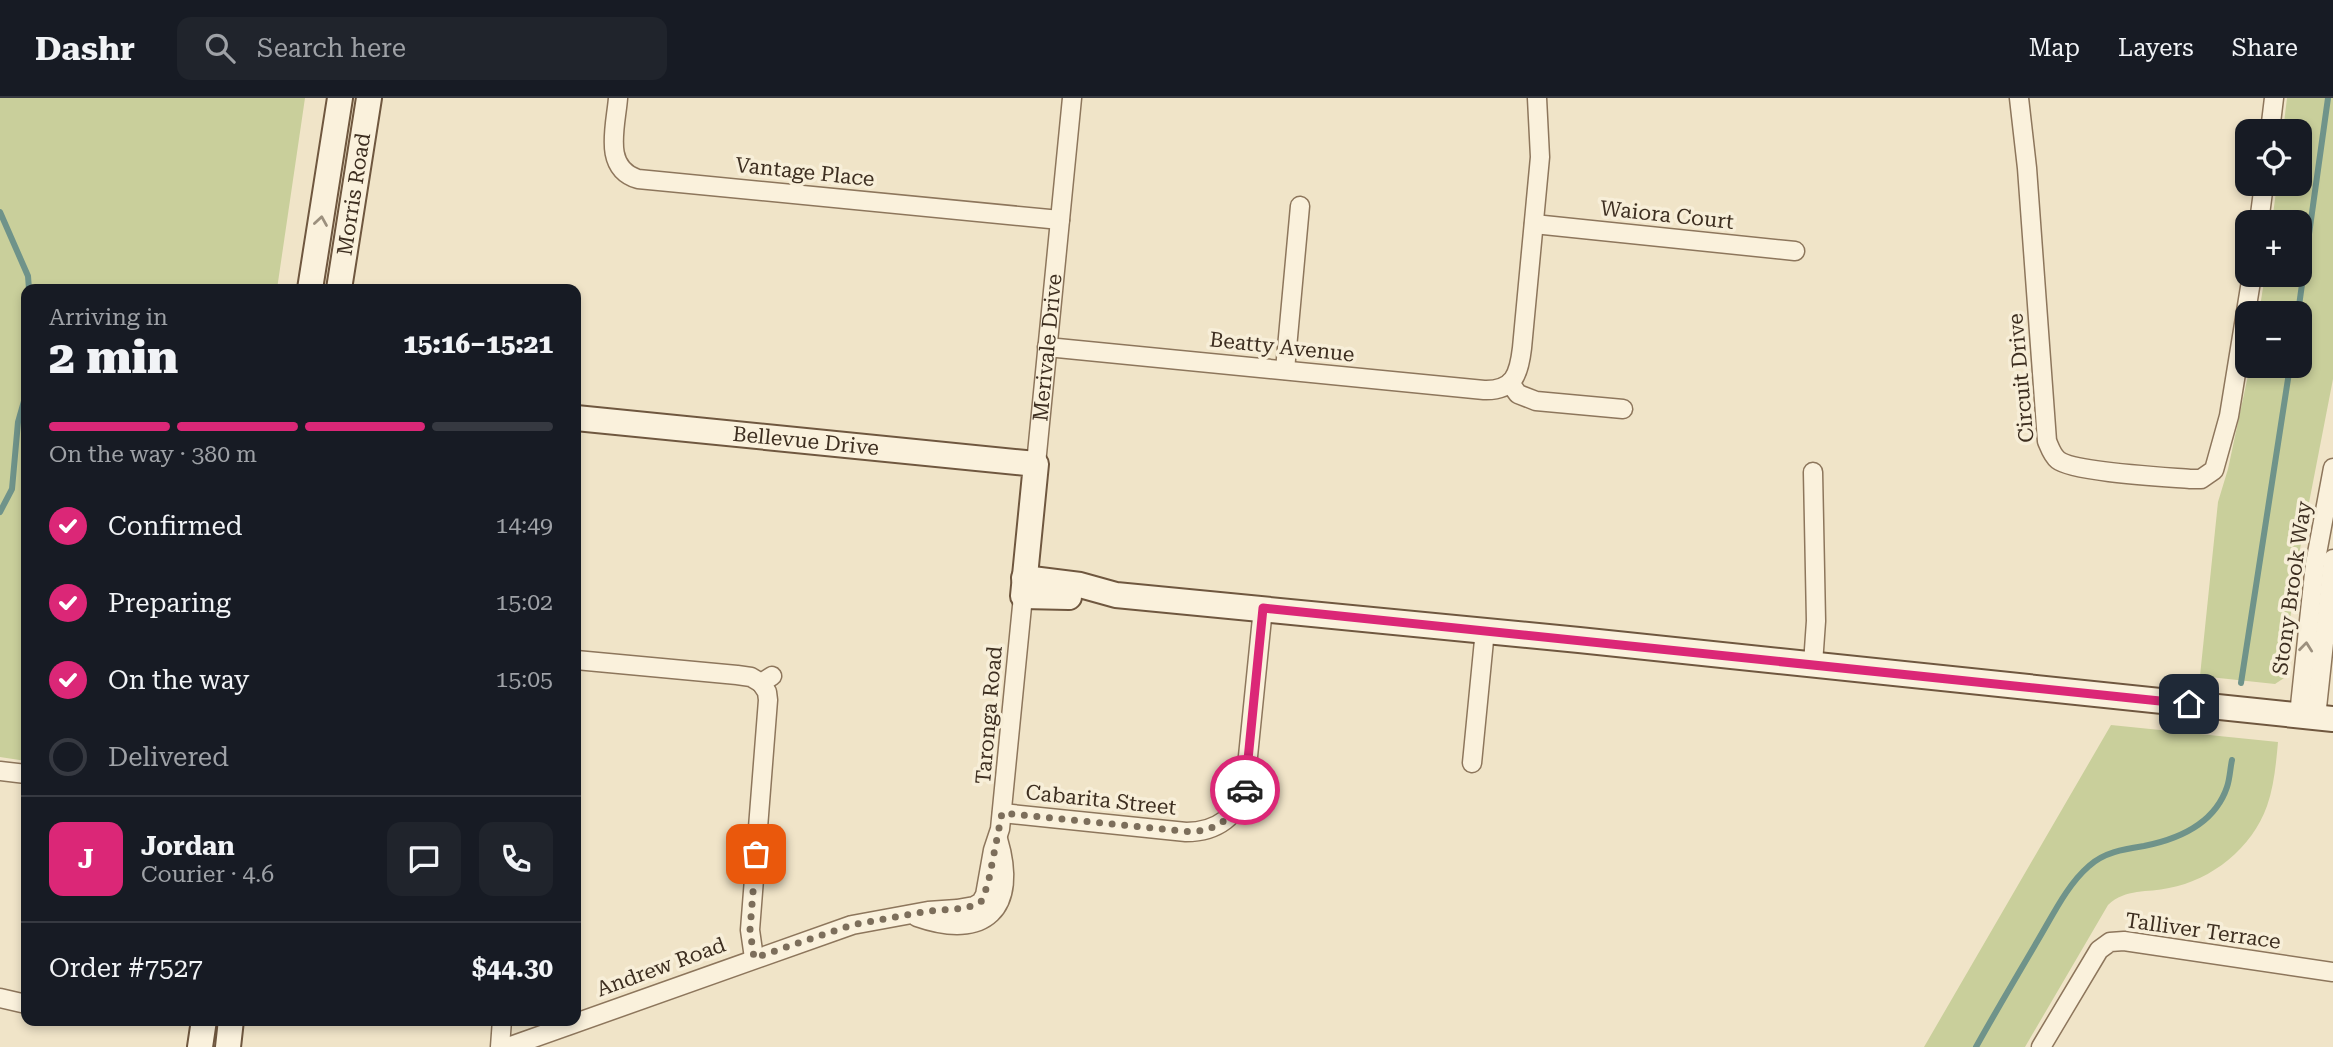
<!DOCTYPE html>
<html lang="en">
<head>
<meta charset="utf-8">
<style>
	body { margin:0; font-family:"Roboto Serif",serif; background:#20242c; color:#f1f3f6; height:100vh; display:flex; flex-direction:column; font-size:26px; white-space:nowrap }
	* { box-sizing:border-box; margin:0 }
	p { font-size:23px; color:#9ea1a6 }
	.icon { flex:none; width:38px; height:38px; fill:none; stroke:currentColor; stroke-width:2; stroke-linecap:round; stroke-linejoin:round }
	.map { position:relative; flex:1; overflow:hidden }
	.side { position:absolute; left:21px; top:186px; width:560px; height:742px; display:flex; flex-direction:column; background:#171b24; border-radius:14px; box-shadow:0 4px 10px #0003 }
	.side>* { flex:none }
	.fabs { position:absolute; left:2235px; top:21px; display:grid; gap:14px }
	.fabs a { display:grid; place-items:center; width:77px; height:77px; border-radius:14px; background:#171b24; box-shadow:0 4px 10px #0003; font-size:35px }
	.pin { position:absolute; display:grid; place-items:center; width:60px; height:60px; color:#fff; margin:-30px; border-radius:14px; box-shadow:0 4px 10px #0006 }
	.courier { position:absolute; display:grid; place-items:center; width:70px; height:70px; margin:-35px; border:5px solid #db2777; border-radius:50%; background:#fff; color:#222; box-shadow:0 2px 9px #0007 }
	.overview em { font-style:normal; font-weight:800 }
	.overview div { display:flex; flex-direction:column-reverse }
	.overview { display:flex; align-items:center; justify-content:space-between; height:119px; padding:0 28px }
	h1 { font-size:46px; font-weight:800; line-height:52px }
	.bar { display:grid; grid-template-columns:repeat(4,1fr); gap:10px 7px; align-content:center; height:84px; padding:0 28px }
	.bar i { height:9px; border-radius:5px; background:#363941 }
	.bar .selected { background:#db2777 }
	.bar p { grid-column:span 4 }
	.line { display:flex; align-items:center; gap:18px; padding:0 28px; border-top:2px solid #363941 }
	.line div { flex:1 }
	.round { display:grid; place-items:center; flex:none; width:74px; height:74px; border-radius:14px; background:#20242c }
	ol { padding:0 28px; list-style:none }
	li { display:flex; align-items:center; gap:21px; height:77px }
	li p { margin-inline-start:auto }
	li .icon { padding:7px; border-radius:50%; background:#db2777; color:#fff; stroke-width:4 }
	li:last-child { color:#9ea1a6 }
	li i { width:38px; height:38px; border:4px solid #363941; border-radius:50% }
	header { display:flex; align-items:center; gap:42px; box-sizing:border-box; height:98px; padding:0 35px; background:#171b24; border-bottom:2px solid #363941 }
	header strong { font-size:33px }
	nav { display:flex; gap:38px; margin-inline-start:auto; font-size:24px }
	.search { width:490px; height:63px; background:#20242c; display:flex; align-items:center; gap:18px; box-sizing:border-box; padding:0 24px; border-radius:14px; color:#9ea1a6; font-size:26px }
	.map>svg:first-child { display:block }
	.green { fill:#c9cf9b }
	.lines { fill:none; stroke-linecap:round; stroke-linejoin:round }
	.stream { stroke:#6f938a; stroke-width:6 }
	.street-casing { stroke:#8d765c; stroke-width:21 }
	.secondary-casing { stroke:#6f573f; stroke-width:28 }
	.street { stroke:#faf1dc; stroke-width:18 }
	.secondary { stroke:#faf1dc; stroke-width:24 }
	.oneway { stroke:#9c907e }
	.done { stroke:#7c6e5b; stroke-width:7; stroke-dasharray:0 12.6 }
	.route { stroke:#db2777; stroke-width:9 }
	.labels { text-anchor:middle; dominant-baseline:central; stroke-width:7; stroke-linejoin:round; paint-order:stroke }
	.street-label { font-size:21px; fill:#3d2e20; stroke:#f7eed8 }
</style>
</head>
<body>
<header>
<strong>Dashr</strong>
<div class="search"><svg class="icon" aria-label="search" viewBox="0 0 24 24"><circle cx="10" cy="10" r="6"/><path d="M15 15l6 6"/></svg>Search here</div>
<nav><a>Map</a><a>Layers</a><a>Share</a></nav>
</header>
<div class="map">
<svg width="2333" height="949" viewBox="0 0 2333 949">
	<rect width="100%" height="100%" fill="#f0e4c8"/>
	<g class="green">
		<polygon points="0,0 305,0 277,191 26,191 26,663 0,659"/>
		<polygon points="2287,0 2333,0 2333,281 2295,477 2284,580 2275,586 2200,578 2218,404 2228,371 2250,268 2300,268 2300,215 2259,215 2265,177 2300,177 2300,124 2272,124 2277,86 2300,86 2300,33 2283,33"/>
		<path d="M2111,627L2278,644C2276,666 2274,688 2267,708C2252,750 2212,782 2169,790C2147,795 2126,790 2108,807L2025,949H1924Z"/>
	</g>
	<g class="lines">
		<g class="stream">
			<polyline points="0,114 28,178 29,191"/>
			<polyline points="2298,215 2328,0"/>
			<polyline points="0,414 12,391 18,324 26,296"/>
			<polyline points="2241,585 2290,268"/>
			<path d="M1976,949C1996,913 2017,878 2038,842C2053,817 2067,787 2089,768C2104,754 2125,751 2144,748C2179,741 2215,725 2227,689C2230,680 2230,671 2232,662"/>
		</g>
		<defs>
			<g id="street">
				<path d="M618,0C616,28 602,70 638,81L1060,122"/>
				<path d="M2019,0L2027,70L2047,343C2050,350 2052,357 2058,362C2073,374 2166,379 2190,381H2201L2214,372L2229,318L2252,177"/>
				<polyline points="2270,33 2274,0"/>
				<polyline points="2259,124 2264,86"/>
				<polyline points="1534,126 1795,153"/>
				<path d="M1047,249L1484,292C1514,293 1519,276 1522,250L1540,59L1537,0"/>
				<polyline points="1285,272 1300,108"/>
				<polyline points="1510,285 1518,296 1536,303 1623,311"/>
				<path id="s1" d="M1036,366L1072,0"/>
				<polyline points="576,562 737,577 751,579 761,585 772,578"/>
				<polyline points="1813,566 1816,523 1813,374"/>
				<polyline points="2299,617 2315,466 2333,370"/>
				<polyline points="2316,619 2333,461"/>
				<polyline points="1472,665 1485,532"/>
				<polyline points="0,673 26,676"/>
				<path d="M1002,715L1186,734C1217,734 1239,718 1245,688L1263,510"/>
				<path d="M917,819C985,843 1019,811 998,741"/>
				<polyline points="754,860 750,832 768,602 767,594 761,585"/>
				<polyline points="0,900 26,906"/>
				<polyline points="500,949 502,922"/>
				<polyline points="508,949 852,827 928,813 957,811 974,808 981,804 985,797 993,752 1000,731 1023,498"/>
				<polyline points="2041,949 2099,852 2110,844 2124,843 2333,874"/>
			</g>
			<g id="secondary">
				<polyline points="310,191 340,0"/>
				<path id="s2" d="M339,191L369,0"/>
				<path id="s3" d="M576,320L1036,366L1023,498L1069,499"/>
				<polyline points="1024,480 1080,487 1116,497 1579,542 2333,621"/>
				<polyline points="200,949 204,922"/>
				<polyline points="228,949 231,922"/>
			</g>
		</defs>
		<use href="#street" class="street-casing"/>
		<use href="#secondary" class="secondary-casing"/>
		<use href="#street" class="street"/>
		<use href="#secondary" class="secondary"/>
	</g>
	<defs><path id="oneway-chevron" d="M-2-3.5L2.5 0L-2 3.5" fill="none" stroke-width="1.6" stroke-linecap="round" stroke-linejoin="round" transform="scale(1.75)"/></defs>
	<g class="oneway">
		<use href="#oneway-chevron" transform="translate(321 123) rotate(-81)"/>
		<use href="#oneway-chevron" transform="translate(2306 549) rotate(-84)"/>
	</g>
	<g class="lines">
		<path class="done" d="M756,756L750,832L754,860L852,827L928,813L966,810L981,804L988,786L1002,715L1192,734C1219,731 1236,719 1245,692"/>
		<polyline class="route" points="1245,692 1263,510 2189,606"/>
	</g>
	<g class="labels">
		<g class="street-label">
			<text transform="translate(805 74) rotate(6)">Vantage Place</text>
			<text stroke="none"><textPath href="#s2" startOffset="96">Morris Road</textPath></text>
			<text transform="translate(1667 117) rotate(6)">Waiora Court</text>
			<text stroke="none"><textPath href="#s1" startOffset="117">Merivale Drive</textPath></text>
			<text transform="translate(1282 249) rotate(6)">Beatty Avenue</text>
			<text transform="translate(2021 280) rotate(-95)">Circuit Drive</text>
			<text stroke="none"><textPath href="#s3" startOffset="231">Bellevue Drive</textPath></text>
			<text transform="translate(2292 490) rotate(-82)">Stony Brook Way</text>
			<text transform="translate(989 617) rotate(-85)">Taronga Road</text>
			<text transform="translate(1101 702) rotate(6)">Cabarita Street</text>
			<text transform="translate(2203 833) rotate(8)">Talliver Terrace</text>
			<text transform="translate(661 869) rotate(-20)">Andrew Road</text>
		</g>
	</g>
</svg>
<div class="fabs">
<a><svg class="icon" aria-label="locate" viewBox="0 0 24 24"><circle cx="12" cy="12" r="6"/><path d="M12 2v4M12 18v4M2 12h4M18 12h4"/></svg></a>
<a>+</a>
<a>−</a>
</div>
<div class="pin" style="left:756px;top:756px;background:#ea580c"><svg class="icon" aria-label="bag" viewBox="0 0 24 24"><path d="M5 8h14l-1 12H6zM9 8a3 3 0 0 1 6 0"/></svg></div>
<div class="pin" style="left:2189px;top:606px;background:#1f2937"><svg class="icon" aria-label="home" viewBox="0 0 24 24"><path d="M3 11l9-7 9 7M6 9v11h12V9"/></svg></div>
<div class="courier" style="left:1245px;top:692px"><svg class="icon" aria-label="car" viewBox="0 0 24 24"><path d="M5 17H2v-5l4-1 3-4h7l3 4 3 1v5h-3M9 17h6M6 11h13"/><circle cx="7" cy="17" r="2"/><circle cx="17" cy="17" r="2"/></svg></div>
<section class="side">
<div class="overview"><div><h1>2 min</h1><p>Arriving in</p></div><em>15:16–15:21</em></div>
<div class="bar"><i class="selected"></i><i class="selected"></i><i class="selected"></i><i></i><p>On the way · 380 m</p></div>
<ol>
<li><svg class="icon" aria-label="check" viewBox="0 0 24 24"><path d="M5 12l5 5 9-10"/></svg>Confirmed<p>14:49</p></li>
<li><svg class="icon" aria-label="check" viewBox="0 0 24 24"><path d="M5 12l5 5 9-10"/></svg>Preparing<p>15:02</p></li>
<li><svg class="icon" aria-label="check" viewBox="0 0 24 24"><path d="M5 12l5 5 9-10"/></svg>On the way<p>15:05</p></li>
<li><i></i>Delivered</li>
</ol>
<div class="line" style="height:126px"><b class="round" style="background:#db2777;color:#fff">J</b><div><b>Jordan</b><p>Courier · 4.6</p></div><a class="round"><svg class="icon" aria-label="chat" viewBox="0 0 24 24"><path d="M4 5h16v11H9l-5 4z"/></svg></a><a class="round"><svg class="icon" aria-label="phone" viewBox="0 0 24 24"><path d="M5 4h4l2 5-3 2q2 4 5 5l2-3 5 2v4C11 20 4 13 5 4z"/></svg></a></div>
<div class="line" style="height:91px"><div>Order #7527</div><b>$44.30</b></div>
</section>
</div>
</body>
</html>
